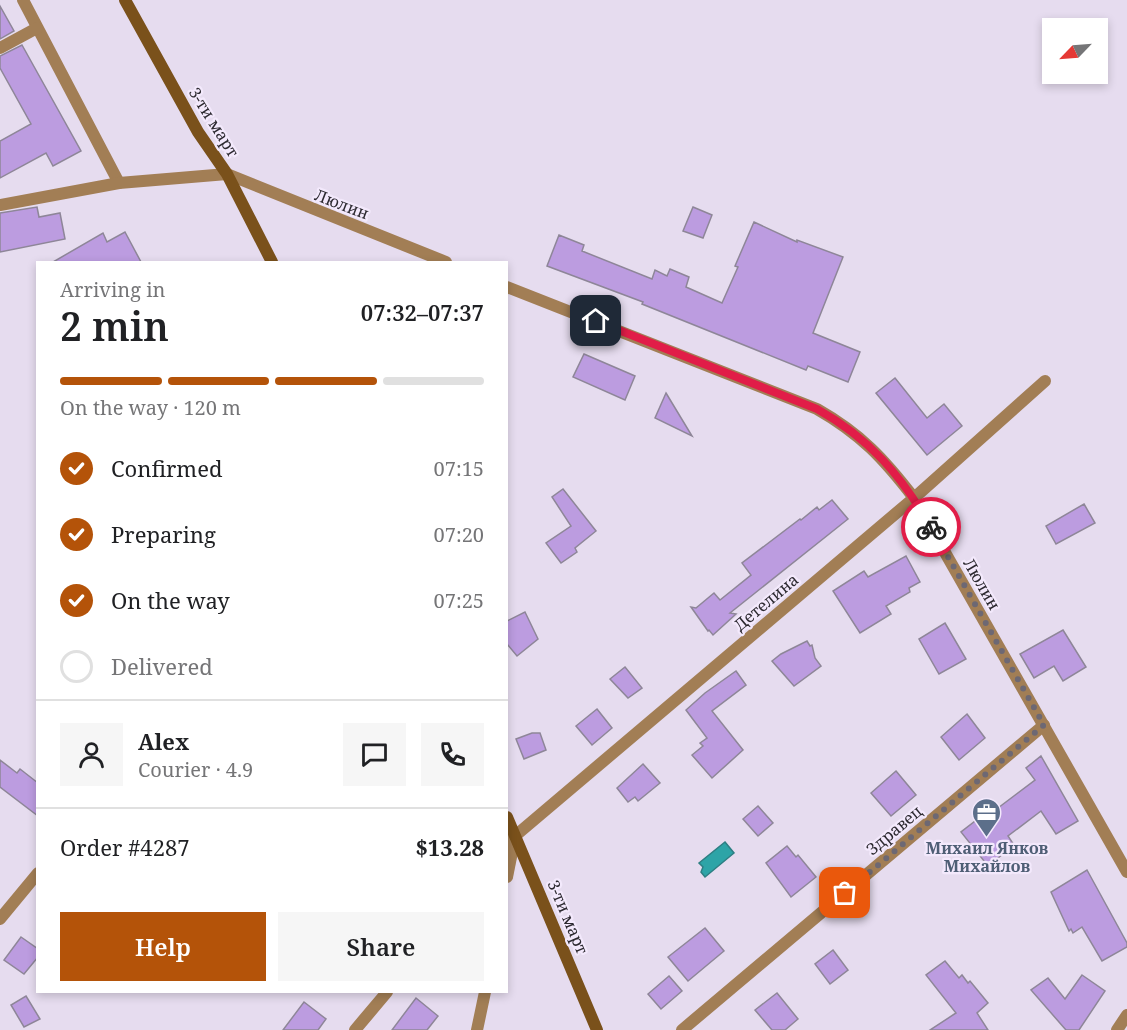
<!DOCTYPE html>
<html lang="en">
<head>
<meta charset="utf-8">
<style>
	body { margin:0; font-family:"Noto Serif",serif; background:#f6f6f6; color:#202124; height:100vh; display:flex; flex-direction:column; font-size:22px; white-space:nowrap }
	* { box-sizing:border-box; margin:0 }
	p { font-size:20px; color:#757577 }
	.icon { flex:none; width:33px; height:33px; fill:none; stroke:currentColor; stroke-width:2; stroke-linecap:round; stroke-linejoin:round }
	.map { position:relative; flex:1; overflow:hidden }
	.details { position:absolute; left:36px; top:261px; width:472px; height:732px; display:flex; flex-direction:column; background:#fff; border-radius:0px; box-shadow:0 3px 9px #0003 }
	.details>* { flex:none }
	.needle { width:39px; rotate:245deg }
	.fabs { position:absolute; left:1042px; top:18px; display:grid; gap:12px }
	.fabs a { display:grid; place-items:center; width:66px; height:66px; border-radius:0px; background:#fff; box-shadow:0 3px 9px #0003; font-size:30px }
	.pin { position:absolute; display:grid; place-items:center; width:51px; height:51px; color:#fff; margin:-26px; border-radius:12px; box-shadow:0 3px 9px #0006 }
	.courier { position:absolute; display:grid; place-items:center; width:60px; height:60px; margin:-30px; border:4px solid #e11d48; border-radius:50%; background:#fff; color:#222; box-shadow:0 2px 8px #0007 }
	.head em { font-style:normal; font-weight:600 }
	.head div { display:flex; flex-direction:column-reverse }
	.head { display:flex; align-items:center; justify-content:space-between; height:102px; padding:0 24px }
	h1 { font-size:39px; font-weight:600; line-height:45px }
	.bar { display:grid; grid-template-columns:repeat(4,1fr); gap:9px 6px; align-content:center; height:72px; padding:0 24px }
	.bar i { height:8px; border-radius:4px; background:#e0e0e0 }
	.bar .on { background:#b45309 }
	.bar p { grid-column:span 4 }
	.line { display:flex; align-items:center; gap:15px; padding:0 24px; border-top:2px solid #e0e0e0 }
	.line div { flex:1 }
	.round { display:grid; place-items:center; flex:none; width:63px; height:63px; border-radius:0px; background:#f6f6f6 }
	ol { padding:0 24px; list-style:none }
	li { display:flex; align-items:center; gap:18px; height:66px }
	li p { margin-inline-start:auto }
	li .icon { padding:6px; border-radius:50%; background:#b45309; color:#fff; stroke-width:4 }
	li:last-child { color:#757577 }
	li i { width:33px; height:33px; border:3px solid #e0e0e0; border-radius:50% }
	.primary-button { display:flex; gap:12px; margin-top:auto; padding:12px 24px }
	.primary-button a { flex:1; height:69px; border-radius:0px; background:#b45309; color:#fff; font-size:24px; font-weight:600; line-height:69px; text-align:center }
	.primary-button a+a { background:#f6f6f6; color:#202124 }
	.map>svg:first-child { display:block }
	.water { fill:#2da4a7; stroke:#2d7f83; stroke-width:1.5 }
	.building { fill:#bc9ce0; stroke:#8e8698; stroke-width:1.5 }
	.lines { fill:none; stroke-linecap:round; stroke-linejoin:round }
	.street { stroke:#a27e55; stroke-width:12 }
	.secondary { stroke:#7a511b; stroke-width:12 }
	.done { stroke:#6d6873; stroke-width:6; stroke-dasharray:0 10.8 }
	.route { stroke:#e11d48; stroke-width:8 }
	.labels { text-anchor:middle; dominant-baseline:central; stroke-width:4.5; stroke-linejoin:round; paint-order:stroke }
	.street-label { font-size:16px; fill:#2c2930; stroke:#f3e9fc }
	.service-label { font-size:16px; font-weight:bold; fill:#4e5e75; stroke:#f3e9fc }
</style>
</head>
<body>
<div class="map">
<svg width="1127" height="1030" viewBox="0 0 1127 1030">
	<rect width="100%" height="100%" fill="#e6dcef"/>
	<polygon class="water" points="725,842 734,853 705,877 701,872 703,867 699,863"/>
	<g class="building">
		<polygon points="0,6 14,31 0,39"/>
		<polygon points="22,45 81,151 53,166 46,153 0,178 0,141 31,124 0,68 0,56"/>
		<polygon points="37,207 39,217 60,213 65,239 0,252 0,213"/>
		<polygon points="693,207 712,215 703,238 683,231"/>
		<polygon points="754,222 797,242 797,240 843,257 813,333 860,352 848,382 808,366 806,370 642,304 643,302 547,266 559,235 584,245 582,251 652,279 655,270 667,276 670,269 689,277 686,287 722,303 738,267 735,266"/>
		<polygon points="125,232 141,262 53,262 103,233 107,242"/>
		<polygon points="584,354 635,376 625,400 573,377"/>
		<polygon points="895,378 927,418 944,404 962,426 927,455 876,393"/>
		<polygon points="666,393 692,436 655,418"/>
		<polygon points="563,489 596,531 575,548 577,552 561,563 546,543 571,526 552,497"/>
		<polygon points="832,500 848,519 730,613 736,614 713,635 709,630 708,631 691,607 696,608 714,593 720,600 751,575 742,563 800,519 801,520 817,507 819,510"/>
		<polygon points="1084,504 1095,523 1056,544 1046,526"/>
		<polygon points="906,556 920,582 909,588 910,592 886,606 891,614 860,633 833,591 864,571 868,577"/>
		<polygon points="525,612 538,639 517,656 507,644 507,621"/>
		<polygon points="945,623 966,659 939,674 919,639"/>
		<polygon points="1063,630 1086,667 1063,681 1054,666 1034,678 1020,654"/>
		<polygon points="807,641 810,646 812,645 815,658 821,666 794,686 772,661 781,654"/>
		<polygon points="625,667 642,688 628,698 610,679"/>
		<polygon points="736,671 746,685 712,711 743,750 712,778 692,755 703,746 700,743 707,738 686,710 705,693"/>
		<polygon points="597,709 612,728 592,745 576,726"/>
		<polygon points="967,714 985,738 959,760 941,737"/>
		<polygon points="532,733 540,733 546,750 524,759 516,739"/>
		<polygon points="1041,756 1078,821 1056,834 1041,811 1008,836 1014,845 988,866 961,832 988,811 990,814 1035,780 1026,768"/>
		<polygon points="0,760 17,773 20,769 38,783 38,816 0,787"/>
		<polygon points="643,764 660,783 638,801 635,797 628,802 617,788"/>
		<polygon points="896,771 916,795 891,816 871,793"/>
		<polygon points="758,806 773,823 758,836 743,819"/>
		<polygon points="787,846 796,857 798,855 816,877 791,897 766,863"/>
		<polygon points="1087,870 1127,943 1127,947 1102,961 1082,927 1073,933 1071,929 1069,931 1051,892"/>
		<polygon points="705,928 724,951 688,981 668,957"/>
		<polygon points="21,937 38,949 38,957 24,974 4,960"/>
		<polygon points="833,950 848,970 830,984 815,964"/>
		<polygon points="945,961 959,978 962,975 968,983 970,981 988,1003 977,1013 988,1030 930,1030 956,1013 926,975"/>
		<polygon points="1082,975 1105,991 1079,1030 1066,1030 1031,990 1048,978 1065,999"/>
		<polygon points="669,976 682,991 661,1009 648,994"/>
		<polygon points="777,993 798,1019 785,1030 772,1030 755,1010"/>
		<polygon points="26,996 40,1019 24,1027 11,1005"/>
		<polygon points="416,998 438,1016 427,1030 392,1030"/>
		<polygon points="304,1002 326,1019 318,1030 283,1030"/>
	</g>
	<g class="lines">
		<g class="street">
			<polyline points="23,0 119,183"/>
			<polyline points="0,48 37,28"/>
			<polyline points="0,205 119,183 227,174 446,262"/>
			<path d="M507,287L817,409C861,434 884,459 914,498L1127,872"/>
			<polyline points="507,845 515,836 914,498 1045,381"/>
			<polyline points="507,877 515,837"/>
			<polyline points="0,919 38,873"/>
			<polyline points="355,1030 387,992"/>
			<polyline points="477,1030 485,992"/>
			<polyline points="682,1030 1044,725"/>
			<polyline points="1117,1030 1127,1015"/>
		</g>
		<g class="secondary">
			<polyline points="125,0 198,132 227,174 272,262"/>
			<polyline points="507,817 597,1030"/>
		</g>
	</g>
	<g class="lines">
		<polyline class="done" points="845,893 1044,725 931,527"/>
		<path class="route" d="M596,321L817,409C869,438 901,475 931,527"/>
	</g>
	<defs>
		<symbol id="office-pin" viewBox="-11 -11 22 30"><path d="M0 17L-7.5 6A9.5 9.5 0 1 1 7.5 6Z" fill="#5c6f8a" stroke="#f3e9fc"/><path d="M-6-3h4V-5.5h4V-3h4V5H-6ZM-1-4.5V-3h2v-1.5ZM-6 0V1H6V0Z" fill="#fff"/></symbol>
	</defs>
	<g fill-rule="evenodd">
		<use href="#office-pin" x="970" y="796" width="33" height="45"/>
	</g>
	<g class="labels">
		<g class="street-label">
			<text transform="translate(214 122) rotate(58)">3-ти март</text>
			<text transform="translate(342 204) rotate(21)">Люлин</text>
			<text transform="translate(982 584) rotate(60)">Люлин</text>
			<text transform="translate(766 602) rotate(-40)">Детелина</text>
			<text transform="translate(894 830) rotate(-40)">Здравец</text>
			<text transform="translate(568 917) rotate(67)">3-ти март</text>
		</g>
		<g class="service-label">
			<text x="987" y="848">Михаил Янков<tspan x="987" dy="18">Михайлов</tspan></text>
		</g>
	</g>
</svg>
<div class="fabs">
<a><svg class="needle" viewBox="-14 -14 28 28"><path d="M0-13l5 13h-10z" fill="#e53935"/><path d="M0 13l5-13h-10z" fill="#757577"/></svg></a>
</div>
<div class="pin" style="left:845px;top:893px;background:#ea580c"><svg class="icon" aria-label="bag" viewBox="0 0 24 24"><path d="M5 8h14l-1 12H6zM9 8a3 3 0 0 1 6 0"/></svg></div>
<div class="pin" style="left:596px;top:321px;background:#1f2937"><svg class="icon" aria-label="home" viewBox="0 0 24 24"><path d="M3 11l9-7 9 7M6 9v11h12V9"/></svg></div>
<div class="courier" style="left:931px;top:527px"><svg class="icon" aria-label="bike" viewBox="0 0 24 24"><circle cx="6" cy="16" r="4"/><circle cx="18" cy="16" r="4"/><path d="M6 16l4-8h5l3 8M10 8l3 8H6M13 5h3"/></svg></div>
<section class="details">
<div class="head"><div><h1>2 min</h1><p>Arriving in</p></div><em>07:32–07:37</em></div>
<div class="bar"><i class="on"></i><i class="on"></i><i class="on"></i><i></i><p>On the way · 120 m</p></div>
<ol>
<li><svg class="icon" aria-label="check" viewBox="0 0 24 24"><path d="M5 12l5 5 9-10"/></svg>Confirmed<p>07:15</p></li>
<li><svg class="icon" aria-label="check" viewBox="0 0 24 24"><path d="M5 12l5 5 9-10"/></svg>Preparing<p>07:20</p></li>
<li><svg class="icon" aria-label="check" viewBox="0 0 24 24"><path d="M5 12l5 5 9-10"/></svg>On the way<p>07:25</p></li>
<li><i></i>Delivered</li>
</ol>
<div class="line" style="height:108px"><a class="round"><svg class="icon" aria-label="person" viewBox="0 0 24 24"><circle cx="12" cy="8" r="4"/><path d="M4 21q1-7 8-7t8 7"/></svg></a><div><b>Alex</b><p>Courier · 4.9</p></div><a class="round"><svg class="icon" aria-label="chat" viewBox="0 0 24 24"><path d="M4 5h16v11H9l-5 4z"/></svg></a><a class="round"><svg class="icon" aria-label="phone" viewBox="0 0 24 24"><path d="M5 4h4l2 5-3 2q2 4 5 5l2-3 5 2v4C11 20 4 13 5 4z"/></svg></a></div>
<div class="line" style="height:78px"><div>Order #4287</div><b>$13.28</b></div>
<div class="primary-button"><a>Help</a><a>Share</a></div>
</section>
</div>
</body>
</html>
